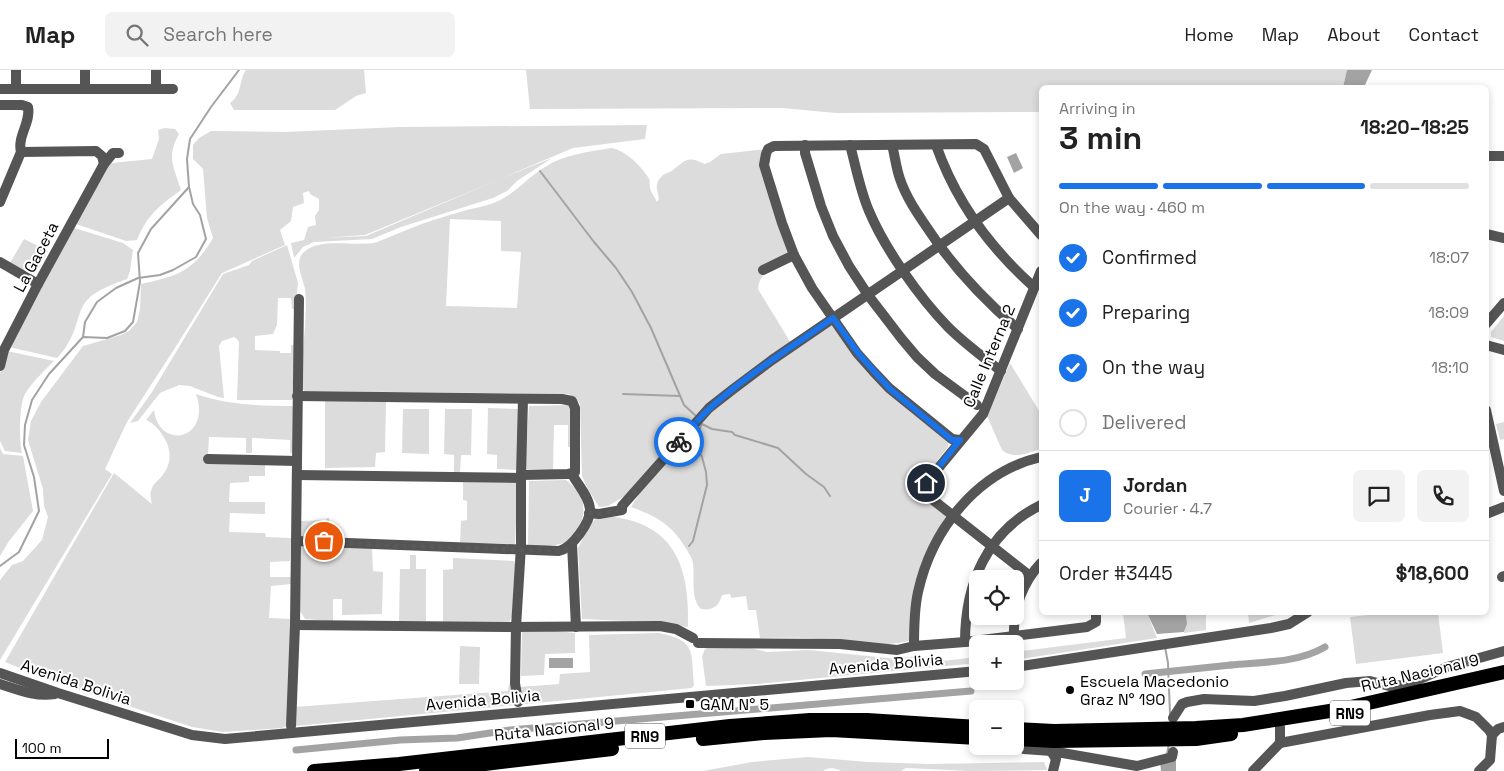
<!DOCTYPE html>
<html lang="en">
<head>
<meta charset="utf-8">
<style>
	body { margin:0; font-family:"Space Grotesk",sans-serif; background:#f2f2f2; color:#222; height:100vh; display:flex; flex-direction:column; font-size:19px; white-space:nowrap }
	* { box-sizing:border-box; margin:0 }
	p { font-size:16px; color:#767676 }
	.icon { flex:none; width:28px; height:28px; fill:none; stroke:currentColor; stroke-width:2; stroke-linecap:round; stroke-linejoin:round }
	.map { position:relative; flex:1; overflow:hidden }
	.panel { position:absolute; left:1039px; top:15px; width:450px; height:530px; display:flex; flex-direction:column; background:#fff; border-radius:8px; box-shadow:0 2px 8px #0003 }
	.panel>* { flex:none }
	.fabs { position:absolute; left:969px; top:500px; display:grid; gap:10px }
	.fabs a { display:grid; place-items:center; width:55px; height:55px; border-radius:8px; background:#fff; box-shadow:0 2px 8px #0003; font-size:25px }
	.scale { position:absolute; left:15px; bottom:12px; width:94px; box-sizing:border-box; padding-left:5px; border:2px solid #000; border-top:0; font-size:14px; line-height:18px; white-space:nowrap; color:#000; -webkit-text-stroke:4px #fff; paint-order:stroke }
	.pin { position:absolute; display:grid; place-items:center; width:42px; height:42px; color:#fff; margin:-21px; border:2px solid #fff; border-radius:50%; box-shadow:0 1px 5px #0007 }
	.courier { position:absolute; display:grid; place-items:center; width:50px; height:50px; margin:-25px; border:4px solid #1a73e8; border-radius:50%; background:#fff; color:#222; box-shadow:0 1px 6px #0007 }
	.summary em { font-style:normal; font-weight:800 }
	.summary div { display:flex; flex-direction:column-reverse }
	.summary { display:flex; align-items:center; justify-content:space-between; height:85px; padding:0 20px }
	h1 { font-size:32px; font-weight:800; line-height:38px }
	.bar { display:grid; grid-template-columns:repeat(4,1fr); gap:8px 5px; align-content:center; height:60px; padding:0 20px }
	.bar i { height:6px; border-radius:4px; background:#e0e0e0 }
	.bar .active { background:#1a73e8 }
	.bar p { grid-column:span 4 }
	.line { display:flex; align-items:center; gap:12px; padding:0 20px; border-top:1px solid #e0e0e0 }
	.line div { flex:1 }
	.round { display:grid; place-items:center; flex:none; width:52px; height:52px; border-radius:8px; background:#f2f2f2 }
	ol { padding:0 20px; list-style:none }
	li { display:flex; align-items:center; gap:15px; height:55px }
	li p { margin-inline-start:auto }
	li .icon { padding:5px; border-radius:50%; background:#1a73e8; color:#fff; stroke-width:4 }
	li:last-child { color:#767676 }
	li i { width:28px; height:28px; border:2px solid #e0e0e0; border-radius:50% }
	header { display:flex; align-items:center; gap:30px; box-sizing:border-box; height:70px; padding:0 25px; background:#fff; border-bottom:1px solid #e0e0e0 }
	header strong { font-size:24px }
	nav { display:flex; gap:28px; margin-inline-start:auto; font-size:18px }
	.search { width:350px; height:45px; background:#f2f2f2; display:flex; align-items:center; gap:12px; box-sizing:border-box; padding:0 18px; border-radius:8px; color:#767676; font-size:19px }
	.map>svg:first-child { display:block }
	.green { fill:#dcdcdc; fill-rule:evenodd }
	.water { fill:#a3a3a3 }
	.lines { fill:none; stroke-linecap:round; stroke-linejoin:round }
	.stream { stroke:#a3a3a3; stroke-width:2 }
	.canal { stroke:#a3a3a3; stroke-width:7 }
	.minor { stroke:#555; stroke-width:10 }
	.highway { stroke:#000; stroke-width:14 }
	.done { stroke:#595959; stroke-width:5; stroke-dasharray:0 9 }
	.route { stroke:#1a73e8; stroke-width:6 }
	.poi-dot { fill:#000; stroke:#fff; stroke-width:2 }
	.labels { text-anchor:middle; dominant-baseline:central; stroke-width:4; stroke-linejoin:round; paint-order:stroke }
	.shield { fill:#fff; stroke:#4c4c4c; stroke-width:1 }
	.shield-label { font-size:15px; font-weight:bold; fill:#000 }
	.street-label { font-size:16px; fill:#000; stroke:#fff }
	.poi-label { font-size:16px; fill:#000; stroke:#fff; text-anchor:start }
</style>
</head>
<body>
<header>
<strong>Map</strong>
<div class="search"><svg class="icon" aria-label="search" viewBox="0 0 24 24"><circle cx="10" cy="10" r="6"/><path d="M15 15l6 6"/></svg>Search here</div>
<nav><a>Home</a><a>Map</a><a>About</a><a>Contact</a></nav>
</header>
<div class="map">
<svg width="1504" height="701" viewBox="0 0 1504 701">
	<rect width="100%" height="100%" fill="#fff"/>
	<g class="green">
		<path d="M246,0H364L366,23L356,26L335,40H234L230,33C243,24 238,11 246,0Z"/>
		<polygon points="526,0 1347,0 1343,17 1041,18 1041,42 836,43 782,38 530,39"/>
		<path d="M647,55L645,69L573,78L500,109L552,88L517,111L507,121L493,128L401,157L372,169L314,172L303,177L294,188L291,173L304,170L308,157L316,155L315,146L319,140V129L310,124L309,121L303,123L304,133L293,137L291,151L280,160L285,175L222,203L173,281L127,352L105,399L112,404L0,590V510L12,495L23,491L42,470L48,447L44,436L43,419L28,370L31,351L41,332L83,276L121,265L129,261L137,252L140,239L141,214C177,206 193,202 213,168L207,148L203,99L193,89V75L199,68L211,61L284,62L400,57ZM498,110L366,166L324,168L365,165Z"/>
		<path d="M165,58L175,59L179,64C166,87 174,97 181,120C160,135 147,145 137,170L126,171L73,153L104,100L112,93L152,89L159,69L158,60Z"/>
		<path d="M611,78C625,80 640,95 648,107C651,111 649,113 650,118C651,123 655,127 657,132L659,129C657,120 654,113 662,106C665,103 669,103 673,100C687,89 687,86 705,94L710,92L721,84L766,79L761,86L792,190C778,196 759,200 758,219L792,275L761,295L625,426L608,436L599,437L588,419L582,406L580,334L575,327L568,324L305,321L301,318L300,310C302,282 308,248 305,219C303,208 294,193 303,183C319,166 357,178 377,172C388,168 398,163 409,159C426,152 443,147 460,142C471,138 485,137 496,132C515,124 528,107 545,97C565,84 589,82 611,78ZM450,149L501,151V181L521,182L517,238L446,236Z"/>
		<path d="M71,157L123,173L133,180L130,201L127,209C116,213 96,220 88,229C80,237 78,250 74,261C70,271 64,281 57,288L9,277Z"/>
		<polygon points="24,169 48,181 36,203 31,205 10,193"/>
		<polygon points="287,175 298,213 295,239 292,239 291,228 278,228 277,255 273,264 255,266 255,280 280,281 280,283 291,283 291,275 295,275 292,330 237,330 239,272 237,269 234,267 222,271 219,276 224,328 218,327 190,316 179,315 160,323 138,351 130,353 152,322 223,204 249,195 252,191"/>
		<polygon points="1504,246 1504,271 1491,267 1491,262"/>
		<path d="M832,255L881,315L910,342L949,371L948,377L923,409L946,446L929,479L912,570C882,579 850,571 819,569C800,567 779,568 760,568L756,540H748L746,526L731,528L730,524L722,525C719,536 713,541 701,539C690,528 695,509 693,494C693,489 688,482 685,477C671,454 656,446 631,437L641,421L713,340L732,323Z"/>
		<path d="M7,281L54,291C44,301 33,311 25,324C19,335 19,370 22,383L5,381L0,371V304Z"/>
		<path d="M1010,293L1041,344V379C1027,383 1014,390 1002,380L987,346Z"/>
		<path d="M196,324C228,335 259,336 293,336V381L290,384V370L252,368V383H246V368L209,367L208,384L204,386V392L265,394V406H249V412L230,413L229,432H265V444L230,443L229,462L265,463L266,467L291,468L290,491L270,492V507H291V514L271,516L269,548L292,549L288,655L282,658L223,662L192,657L47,609L5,592L114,403L152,434C151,428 149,424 152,418C153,414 159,410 162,406C172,394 172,379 163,366C159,359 153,353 146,350L154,340C159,381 212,370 196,324Z"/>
		<polygon points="325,329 386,332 385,382 376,383 375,397 325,398"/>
		<polygon points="568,335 571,337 573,377 568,377 568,355 554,355 553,400 525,399 529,336"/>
		<polygon points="488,338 519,339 518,400 497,399 497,385 487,384"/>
		<polygon points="403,339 429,339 429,384 402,383"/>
		<polygon points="445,339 472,339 471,385 461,385 460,403 454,403 454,385 444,384"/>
		<polygon points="1504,352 1504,369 1500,370 1496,354"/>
		<polygon points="0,378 3,384 23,386 33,441 9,471 0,486"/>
		<polygon points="463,410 518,412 515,474 460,473 461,451 467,450 467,431 463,430"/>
		<path d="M566,410C585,425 589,442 576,462C572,467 567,473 560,474C551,477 539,476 528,476L529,411Z"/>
		<path d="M606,446C674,452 690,495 688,557L648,552L582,549L578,478L590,454L597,448Z"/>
		<polygon points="327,448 329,448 329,468 301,468 301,451 326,450"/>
		<polygon points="300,474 372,477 373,501 383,502 382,544 342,545 342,529 333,529 333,551 305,549 299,539"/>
		<polygon points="410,485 416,485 416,499 426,499 426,551 399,551 400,499 410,499"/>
		<polygon points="453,488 514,491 515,494 512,547 509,552 443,553 443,500 453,499"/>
		<polygon points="1123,543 1147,543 1157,568 1015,590 1015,582 1126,568"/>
		<polygon points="1186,543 1206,543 1206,560 1184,563 1187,553"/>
		<polygon points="1248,543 1248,542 1282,543 1249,553"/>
		<polygon points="1386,543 1438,543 1443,583 1356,594 1350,547"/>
		<polygon points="556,561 575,563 575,583 545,584 544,605 521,606 522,562"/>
		<path d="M659,563C697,570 691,583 694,615L692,618L296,656L294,637L508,621L509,614H513L519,617L559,614L560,604L590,602L589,565Z"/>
		<polygon points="460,576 480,577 479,614 459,614"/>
		<polygon points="742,576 767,582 809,580 897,589 916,586 916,594 977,587 978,593 758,614 706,616 702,586 705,579 710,577"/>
		<path d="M808,687L868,692L931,694L1044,692L1047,700L970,701L906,698L901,701H841C835,698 829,697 823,701H703L752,692Z"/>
	</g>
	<g class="water">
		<polygon points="1347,0 1372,0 1364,17 1343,17"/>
		<polygon points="1016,83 1023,98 1014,103 1007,87"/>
		<polygon points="1147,543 1186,543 1187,554 1184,562 1157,564"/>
		<rect x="549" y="588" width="24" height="10"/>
		<polygon points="1176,689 1176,701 1161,701 1160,691"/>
	</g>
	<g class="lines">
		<g class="stream">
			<polyline points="540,101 594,172 616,198 632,222 651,258 684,335 696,346"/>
			<polyline points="83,267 85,252 97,232 116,218 138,208 160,205 173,200 196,187 206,169 200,145 193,134 189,117"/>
			<polyline points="623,324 680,326"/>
			<path d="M689,476L693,471L707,415L706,402L702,387L697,377C700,369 697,362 702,354L712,359L732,362L735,365L778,378L806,404L824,417L830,426"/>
			<polyline points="0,496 19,482 39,441 34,407 24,375 25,355 32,330 49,304 83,267 107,268 125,261 133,252 140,212 138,183 151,159 189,117 187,89 190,69 211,37 239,0"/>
			<polyline points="1165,577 1168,593 1170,644"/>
			<polyline points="1167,684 1169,674"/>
		</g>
		<g class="canal">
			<path d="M1231,595C1261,592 1298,593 1325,577"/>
			<polyline points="1145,604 1231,595"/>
			<polyline points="296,680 400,670 457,668 510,660 971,621"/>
		</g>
		<g class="minor">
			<polyline points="16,0 16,19"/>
			<polyline points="0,19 173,19"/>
			<polyline points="85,19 85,0"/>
			<polyline points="156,19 156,0"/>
			<path d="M0,35H22L28,37C31,53 17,66 21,82L0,132"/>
			<polyline points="805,75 805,83 821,136 833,166 849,196 868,225 901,268 917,287 935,304 977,335"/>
			<path d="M850,75C856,97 860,120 869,141C885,179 919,227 948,257C964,273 983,287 1001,301"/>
			<path d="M892,75C895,86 896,98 900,109C906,127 917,143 928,159C953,197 983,229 1018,259"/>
			<path d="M936,75C956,132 989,177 1034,217"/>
			<polyline points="21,82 96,81 102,86 104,94"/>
			<polyline points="1486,86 1504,86"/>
			<polyline points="1486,164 1504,168"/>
			<polyline points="0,192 38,214"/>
			<polyline points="763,200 794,185"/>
			<polyline points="1486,254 1504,233"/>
			<polyline points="1486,275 1504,280"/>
			<polyline points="0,296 4,280 38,214 104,94 113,83 119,83"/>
			<polyline points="297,326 562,329 572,331 575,338 575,402 568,404 521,405"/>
			<polyline points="1486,340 1504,421"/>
			<polyline points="960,370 952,369 889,318 873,301 857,283 812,218 794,185 782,153 764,95 766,84 768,79 774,76 976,74 984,79 1009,128 1041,165"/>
			<polyline points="208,389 297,391"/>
			<polyline points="297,405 521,408"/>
			<polyline points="589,443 599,444 622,440 622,436 709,338 732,320 772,290 1009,128"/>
			<polyline points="1486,444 1504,437"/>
			<path d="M296,471L559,481C572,478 591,452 590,439C589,426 577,414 572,404"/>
			<polyline points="572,474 576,557"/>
			<polyline points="1030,506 928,426 925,421 926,413 983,344 1041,201"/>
			<polyline points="1502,507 1504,506"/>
			<polyline points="295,555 506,557 660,556 676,559 693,568"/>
			<path d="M1014,565C1013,538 1023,512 1041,493"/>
			<path d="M965,572C965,514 987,461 1041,435"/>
			<polyline points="698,573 840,574 897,580 914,576 965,572 1087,557 1096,552 1096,542"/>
			<path d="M914,576C914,558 914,540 918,522C932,459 977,402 1041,387"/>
			<polyline points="1015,597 1271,558 1289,554 1308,542"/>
			<polyline points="0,603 58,623 192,665 225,669 978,601"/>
			<path d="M0,614C19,620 35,627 55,624"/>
			<polyline points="518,632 515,613 516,557 521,476 521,405 523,329"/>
			<polyline points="1173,648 1182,634 1187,632 1204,629 1254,631 1285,626 1346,613 1370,611 1389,616 1402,615 1418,610 1447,597 1504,581"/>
			<polyline points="291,656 295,555 299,229"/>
			<polyline points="1492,665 1498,659 1504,657"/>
			<polyline points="1280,673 1430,645 1460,641 1476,647 1489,660 1492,665 1490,690 1479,701"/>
			<polyline points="1015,675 1024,679 1051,681 1137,696 1172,687 1173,682"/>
			<polyline points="1051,681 1056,689 1053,701"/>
			<polyline points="1253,701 1280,673 1280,657"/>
		</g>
		<g class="highway">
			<polyline points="1015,659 1054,661 1196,658 1243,655 1342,639 1504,602"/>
			<polyline points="703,669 764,663 831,660 978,668"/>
			<polyline points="1015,669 1054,671 1196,669 1231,664"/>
			<polyline points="314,701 399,694 730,656 810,650 867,650 978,657"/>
			<polyline points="426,701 612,679"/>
		</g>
	</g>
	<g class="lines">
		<polyline class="done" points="324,471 375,475 560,481 566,479 576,469 589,443 599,444 622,440 622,436 679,372"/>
		<path class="route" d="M679,372C689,361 699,348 710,338C748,304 792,277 833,248L858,283L889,318L952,370H960L926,413"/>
	</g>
	<g class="poi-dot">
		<circle cx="1070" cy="620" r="5"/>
		<rect x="685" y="629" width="10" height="10" rx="2.5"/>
	</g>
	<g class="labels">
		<g class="shield">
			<rect x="1330" y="630.5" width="40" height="25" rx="4"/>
			<rect x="625" y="653.5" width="40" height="25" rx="4"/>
		</g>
		<g class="shield-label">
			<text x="1350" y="643">RN9</text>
			<text x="645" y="666">RN9</text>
		</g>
		<g class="street-label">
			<text transform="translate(36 187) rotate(-62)">La Gaceta</text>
			<text transform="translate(989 286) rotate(-67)">Calle Interna 2</text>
			<text transform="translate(886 594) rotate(-5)">Avenida Bolivia</text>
			<text transform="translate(1420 603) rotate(-13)">Ruta Nacional 9</text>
			<text transform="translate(76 612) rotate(18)">Avenida Bolivia</text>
			<text transform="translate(483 630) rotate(-5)">Avenida Bolivia</text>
			<text transform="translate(554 659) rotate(-6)">Ruta Nacional 9</text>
		</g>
		<g class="poi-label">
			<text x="1080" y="611">Escuela Macedonio<tspan x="1080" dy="18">Graz N° 190</tspan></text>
			<text x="700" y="634">GAM N° 5</text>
		</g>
	</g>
</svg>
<div class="fabs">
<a><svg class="icon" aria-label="locate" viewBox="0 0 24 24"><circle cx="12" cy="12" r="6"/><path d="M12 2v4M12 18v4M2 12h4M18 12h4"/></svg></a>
<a>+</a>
<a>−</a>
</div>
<div class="scale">100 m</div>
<div class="pin" style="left:324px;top:471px;background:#ea580c"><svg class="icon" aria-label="bag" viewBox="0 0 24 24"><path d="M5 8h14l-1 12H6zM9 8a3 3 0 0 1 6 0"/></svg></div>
<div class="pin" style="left:926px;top:413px;background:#1f2937"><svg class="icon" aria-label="home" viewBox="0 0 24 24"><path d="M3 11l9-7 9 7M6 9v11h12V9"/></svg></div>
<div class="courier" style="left:679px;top:372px"><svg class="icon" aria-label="bike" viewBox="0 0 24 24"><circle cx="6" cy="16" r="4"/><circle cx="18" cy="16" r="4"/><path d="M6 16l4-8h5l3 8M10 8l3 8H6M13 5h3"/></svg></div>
<section class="panel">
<div class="summary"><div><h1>3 min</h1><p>Arriving in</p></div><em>18:20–18:25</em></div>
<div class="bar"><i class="active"></i><i class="active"></i><i class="active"></i><i></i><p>On the way · 460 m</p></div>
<ol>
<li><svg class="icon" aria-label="check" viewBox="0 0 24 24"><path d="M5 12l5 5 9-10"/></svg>Confirmed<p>18:07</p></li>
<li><svg class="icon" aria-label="check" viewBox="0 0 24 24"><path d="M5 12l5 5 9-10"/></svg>Preparing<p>18:09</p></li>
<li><svg class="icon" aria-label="check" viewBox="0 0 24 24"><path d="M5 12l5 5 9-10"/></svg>On the way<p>18:10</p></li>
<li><i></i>Delivered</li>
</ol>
<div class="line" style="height:90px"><b class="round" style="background:#1a73e8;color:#fff">J</b><div><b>Jordan</b><p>Courier · 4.7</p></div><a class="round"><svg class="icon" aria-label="chat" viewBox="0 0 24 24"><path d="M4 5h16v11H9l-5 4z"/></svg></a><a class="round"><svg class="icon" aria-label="phone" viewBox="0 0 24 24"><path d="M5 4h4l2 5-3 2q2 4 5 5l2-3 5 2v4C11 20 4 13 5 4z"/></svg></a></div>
<div class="line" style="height:65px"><div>Order #3445</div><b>$18,600</b></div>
</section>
</div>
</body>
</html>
